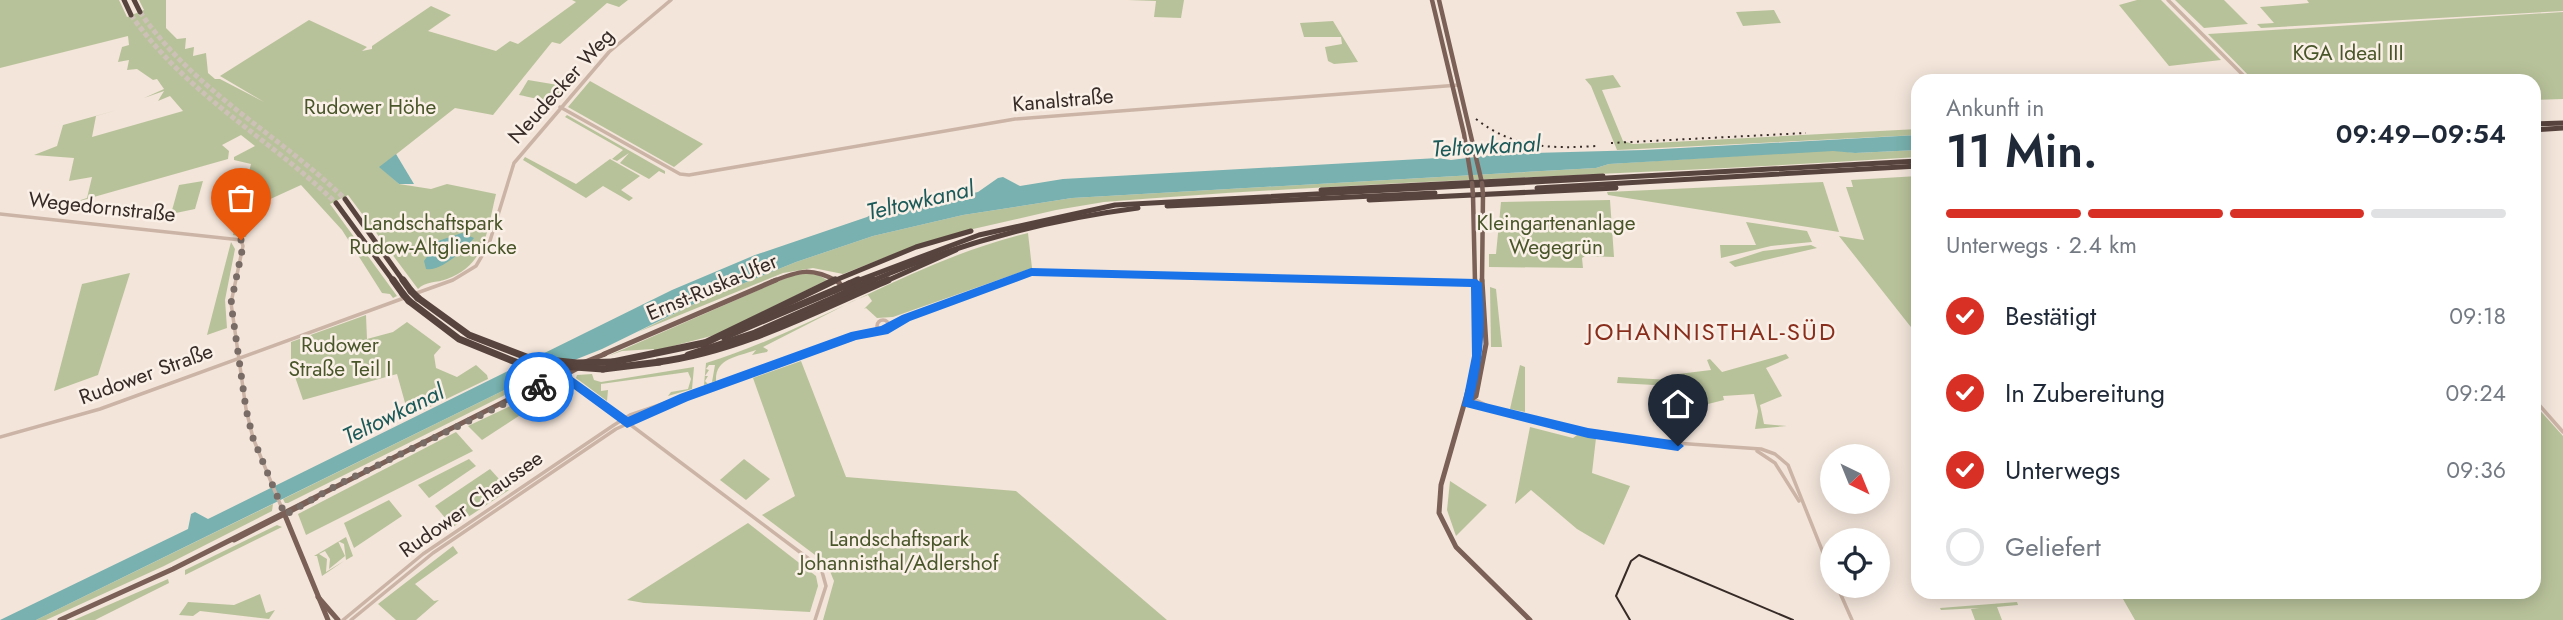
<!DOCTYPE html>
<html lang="de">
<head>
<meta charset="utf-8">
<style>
	body { margin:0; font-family:Jost,sans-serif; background:#f6f6f7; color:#1f2937; height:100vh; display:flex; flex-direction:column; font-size:26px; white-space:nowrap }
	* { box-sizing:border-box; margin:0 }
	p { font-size:23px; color:#747a83 }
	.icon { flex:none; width:38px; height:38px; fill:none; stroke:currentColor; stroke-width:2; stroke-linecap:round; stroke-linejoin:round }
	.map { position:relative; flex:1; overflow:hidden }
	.panel { position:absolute; left:1911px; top:74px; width:630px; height:525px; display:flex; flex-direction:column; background:#fff; border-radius:21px; box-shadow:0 4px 18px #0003 }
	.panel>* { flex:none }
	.needle { width:46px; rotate:137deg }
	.controls { position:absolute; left:1820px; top:444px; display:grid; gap:14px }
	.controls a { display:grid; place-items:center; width:70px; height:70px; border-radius:50%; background:#fff; box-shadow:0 4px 18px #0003; font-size:35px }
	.pin { position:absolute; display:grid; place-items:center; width:60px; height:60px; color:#fff; margin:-72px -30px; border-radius:50% 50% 50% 0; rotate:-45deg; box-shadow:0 0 7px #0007 }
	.pin .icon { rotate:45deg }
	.courier { position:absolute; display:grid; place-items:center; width:70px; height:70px; margin:-35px; border:5px solid #1a73e8; border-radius:50%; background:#fff; color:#222; box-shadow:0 2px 9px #0007 }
	.head em { font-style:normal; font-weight:600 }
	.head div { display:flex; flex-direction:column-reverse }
	.head { display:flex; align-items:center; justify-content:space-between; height:119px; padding:0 35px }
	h1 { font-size:46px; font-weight:600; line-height:52px }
	.bar { display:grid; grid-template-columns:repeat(4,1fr); gap:10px 7px; align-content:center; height:84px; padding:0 35px }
	.bar i { height:9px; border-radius:5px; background:#e0e1e3 }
	.bar .active { background:#d93025 }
	.bar p { grid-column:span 4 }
	ol { padding:0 35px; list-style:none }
	li { display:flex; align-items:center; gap:21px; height:77px }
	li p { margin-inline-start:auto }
	li .icon { padding:7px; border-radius:50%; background:#d93025; color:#fff; stroke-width:4 }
	li:last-child { color:#747a83 }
	li i { width:38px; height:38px; border:4px solid #e0e1e3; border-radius:50% }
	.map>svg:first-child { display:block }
	.green { fill:#b8c29a }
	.water { fill:#78b1af }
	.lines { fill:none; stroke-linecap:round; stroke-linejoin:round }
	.highway-tunnel { stroke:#cdc0b6; stroke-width:5; stroke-dasharray:5 2.5; stroke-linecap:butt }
	.minor { stroke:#cbb4a6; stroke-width:3.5 }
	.major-far1 { stroke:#7a6057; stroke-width:4.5 }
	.major { stroke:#7a6057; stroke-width:5 }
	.highway-far1 { stroke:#58443e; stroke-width:5 }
	.highway { stroke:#58443e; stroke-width:7 }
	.tram { stroke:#372b27; stroke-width:2 }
	.rail { stroke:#372b27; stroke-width:2; stroke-dasharray:2 4.5; stroke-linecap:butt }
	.major-bridge { stroke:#7a6057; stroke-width:4.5 }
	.highway-bridge { stroke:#58443e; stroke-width:7 }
	.route { fill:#1a73e8 }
	.done { stroke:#796c66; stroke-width:7; stroke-dasharray:0 12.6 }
	.labels { text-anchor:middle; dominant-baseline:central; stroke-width:5; stroke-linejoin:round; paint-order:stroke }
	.park-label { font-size:21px; fill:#49562a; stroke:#faf0e7 }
	.street-label { font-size:21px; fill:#372b27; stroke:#faf0e7 }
	.water-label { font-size:23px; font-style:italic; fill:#1b5a59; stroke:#faf0e7 }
	.quarter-label { font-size:24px; letter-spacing:2px; fill:#892e1d; stroke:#faf0e7 }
</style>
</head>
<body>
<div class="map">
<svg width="2563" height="620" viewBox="0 0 2563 620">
	<rect width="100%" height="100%" fill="#f3e5da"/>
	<g class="green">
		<path d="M0,0H119L127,17L144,10L139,0H166V28L177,39L186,38L185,49L194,47L193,56L206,53L208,73L215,79H220L264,102L220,76L309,20L367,47L362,51L372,49V46L431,6L451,15L428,31L496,51L510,41L518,44L576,2L572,0H628L619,7L607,3L560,44L552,42L493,115L455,108L380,167L399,184L431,189L447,184L496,194C487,230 486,265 447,279C437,283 425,281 418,289L348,195L330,204L397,296L393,298L390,294L382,293L342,230L301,185L253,207L246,237L233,235L251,164L234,160V157L255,146L241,135L222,145L229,151L228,159L62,206L87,198L92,177L69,181L74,158L34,155L57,146L63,125L117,110L96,116L92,137L183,111L170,96L158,101L164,91L144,98L164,89L157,79L153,80L137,69L127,70L129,60L118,62L122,47L129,45L128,36L0,68Z"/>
		<polygon points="1128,0 1184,0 1181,18 1154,17 1156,1"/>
		<polygon points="2137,0 2161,0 2221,60 2169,66 2119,5"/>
		<polygon points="2175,0 2224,0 2248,24 2204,28"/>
		<polygon points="2307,0 2563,0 2563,11 2261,28 2257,24 2274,23 2260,7 2309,3"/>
		<polygon points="1774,10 1781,23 1743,26 1736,12"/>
		<polygon points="2563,12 2563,99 2534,100 2534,80 2253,80 2208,34"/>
		<polygon points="1333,21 1358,62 1334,64 1328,61 1325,47 1342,44 1341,37 1304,37 1300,23"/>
		<polygon points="1613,75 1621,87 1602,90 1623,141 1633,144 1918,129 1918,135 1617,150 1591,86 1585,79"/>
		<path d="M528,80L570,87C553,107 542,99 519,95Z"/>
		<polygon points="590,81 606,90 703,144 674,167 568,107"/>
		<polygon points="567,115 665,171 665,174 659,171 649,179 620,163 629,153 617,161 612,159 623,150 565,117"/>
		<path d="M1833,150L1855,153L1918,150V157C1646,175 1375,180 1104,202L1056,210L960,232L914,246L843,274L813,268L783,273L638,332L700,301L796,262L873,236L963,215L1072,198L1596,168L1609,164Z"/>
		<polygon points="525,157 576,184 610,159 640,176 621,190 633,198 629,201 603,186 586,198 523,160"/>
		<polygon points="1918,176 1918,336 1839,236 1864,240 1846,187 1853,187 1851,180"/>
		<polygon points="203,181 195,209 171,214 179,185"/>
		<polygon points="1823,182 1839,232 1608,195 1607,192"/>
		<polygon points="1610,200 1614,257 1585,256 1582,258 1583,268 1489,267 1489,254 1496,254 1501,202"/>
		<polygon points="1746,222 1807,231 1812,242 1771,246 1721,258 1720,245 1756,245"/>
		<path d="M1028,233L1032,268L893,317L877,318L866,308L864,309L872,301L868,295L853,301L763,347L768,350L767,352L752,355L756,350C737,357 715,358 716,381L712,382L715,365H709L706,369L709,370L705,376H708L705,381L708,384L704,385L706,363C816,329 914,260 1028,233Z"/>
		<polygon points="231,242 235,249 225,300 227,328 207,335"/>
		<polygon points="1811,245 1817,248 1735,267 1729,262 1763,251"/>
		<polygon points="130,273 98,375 54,391 82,284"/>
		<polygon points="815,273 827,280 715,335 654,351 654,349 622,351 608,356 793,275"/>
		<polygon points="1490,287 1496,289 1502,347 1491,347"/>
		<polygon points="366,315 367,339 393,332 407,322 441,347 434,355 436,368 457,377 476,365 487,375 488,379 409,417 397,374 303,400 291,365 291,342"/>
		<polygon points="1786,354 1789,358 1766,368 1782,396 1760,405 1764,424 1787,426 1755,429 1758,411 1754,394 1723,396 1724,400 1704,405 1698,394 1681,393 1681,396 1674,396 1673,386 1617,383 1618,377 1670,380 1670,375 1711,370 1707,360 1710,359 1722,372"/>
		<polygon points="801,361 846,477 1016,491 1167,620 823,620 834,581 827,564 762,515 795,496 753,378"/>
		<polygon points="1520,365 1525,367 1525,412 1510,409"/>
		<polygon points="694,367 692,389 668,396 671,392 688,389 691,379 688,372 601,384 601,391 608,390 607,401 576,378 577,375 592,374 594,380 601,382"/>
		<polygon points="545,375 288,503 285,503 283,499 527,379"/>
		<polygon points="561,382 565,386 482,440 468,426"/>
		<polygon points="2534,404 2563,436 2563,620 2135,620 2119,592 2534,592"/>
		<polygon points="1530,427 1573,438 1577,435 1596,438 1592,473 1630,486 1604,545 1577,529 1531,490 1515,504"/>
		<polygon points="456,432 473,451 306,535 298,514"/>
		<polygon points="469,459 476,466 429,498 418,485"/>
		<polygon points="744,459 770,479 746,500 720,480"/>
		<polygon points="490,469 509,490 453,527 435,506"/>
		<polygon points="1450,481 1487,505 1456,536 1447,510"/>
		<polygon points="389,500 402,516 354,548 344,523"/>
		<polygon points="273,504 272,511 164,566 46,620 36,620"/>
		<polygon points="748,523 816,576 818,586 810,612 644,603 627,600"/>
		<polygon points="277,525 282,527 185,575 185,570"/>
		<polygon points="346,537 353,556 346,560 344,544 338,541 345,556 329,569 330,559 325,551 319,554 327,559 326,572 344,561 322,576 317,556 314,556"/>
		<polygon points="453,546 458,553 415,584 434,601 439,600 416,620 396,620 378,604"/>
		<polygon points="168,579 169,583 95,620 74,620"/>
		<polygon points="260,594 266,613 275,610 269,619 200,611 193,616 179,615 188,602 234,605"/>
		<polygon points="2017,602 2018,605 1997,607 2002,620 1975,620 1971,609 1979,608 1941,610 1940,608"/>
	</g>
	<g class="water">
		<polygon points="1918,135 1918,150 1855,153 1833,151 1609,164 1596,168 1072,198 963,215 873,236 796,262 700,301 602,349 527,379 36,620 0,620 188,529 191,514 195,512 208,519 672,290 755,255 867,217 880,209 893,211 978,192 998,178 1003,177 1020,186 1063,179 1438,158 1451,160 1500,154 1644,150"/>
		<polygon points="396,154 414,184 399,184 379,167"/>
		<path d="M462,233L474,238C465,249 441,272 426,269L424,261L438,241Z"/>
	</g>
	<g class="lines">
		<g class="highway-tunnel">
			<path d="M140,12C195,92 277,133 345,199"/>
			<path d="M131,15C188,96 267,136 336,203"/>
		</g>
		<g class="minor">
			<polyline points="2168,0 2248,80"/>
			<polyline points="560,107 680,174 689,175 1015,119 1459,85"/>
			<polyline points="0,214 241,240 243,246 231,303 246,409 253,438 283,511"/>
			<polyline points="414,294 453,280 476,266 489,244 514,163 609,52 671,0"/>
			<circle cx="883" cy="326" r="6"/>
			<polyline points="890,325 1031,272 1476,283"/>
			<polyline points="563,374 821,568 826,586 815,620"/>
			<polyline points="1472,398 1492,408"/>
			<polyline points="2534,399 2563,432"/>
			<polyline points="1466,403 1618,439 1761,449 1775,454 1788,465 1832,575"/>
			<polyline points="0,437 100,409 404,298"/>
			<polyline points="1757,451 1775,463 1799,501"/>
			<polyline points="1837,586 1852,620"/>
			<polyline points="343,620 423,554 614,425 630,415 671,401"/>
			<polyline points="351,620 433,553 616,429 684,398 878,330"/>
		</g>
		<g class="major-far1">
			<polyline points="1432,0 1464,134 1472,183"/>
			<polyline points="1439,0 1482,183"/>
			<polyline points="1473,195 1475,282"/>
			<path d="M771,282C800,270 811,267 839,282"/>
			<polyline points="1482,282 1483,195"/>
		</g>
		<g class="major">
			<polyline points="836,280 844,288"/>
			<polyline points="1475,280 1477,359 1441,485 1439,513 1456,547 1530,620"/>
			<polyline points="604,354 776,280"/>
			<polyline points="585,362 605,354"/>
			<polyline points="555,380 580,367"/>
			<polyline points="1466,403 1476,396 1486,344 1482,280"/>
			<polyline points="284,513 328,620"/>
			<polyline points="234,540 316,498"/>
			<polyline points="318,597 338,620"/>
			<polyline points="60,620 173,569 573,367"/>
		</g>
		<g class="highway-far1">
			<polyline points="124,0 131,15"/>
			<polyline points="134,0 140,12"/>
			<polyline points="2534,124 2563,123"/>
			<polyline points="2534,130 2563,128"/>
			<polyline points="1537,188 1918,166"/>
			<polyline points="1321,190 1603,176"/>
			<polyline points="345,199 404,282"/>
			<polyline points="1369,200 1616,188"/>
			<polyline points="336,203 394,282"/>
			<polyline points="1167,206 1435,193"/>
			<polyline points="831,282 916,247 971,231"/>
			<polyline points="854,282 979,235 1115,205 1918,161"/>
			<path d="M869,282C956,244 1045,220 1138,208"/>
			<polyline points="884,282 956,250"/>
		</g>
		<g class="highway">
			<polyline points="393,280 403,294"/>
			<polyline points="403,280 411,291"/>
			<polyline points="849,284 858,280"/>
			<polyline points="852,289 873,280"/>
			<polyline points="418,298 469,335 529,358"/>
			<polyline points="409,301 459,339 518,363"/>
			<polyline points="724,337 835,290"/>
			<polyline points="703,344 835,280"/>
			<polyline points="688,355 755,333 839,296"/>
			<polyline points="613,362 704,343"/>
			<path d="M658,362C740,351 813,312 888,280"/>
			<polyline points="603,369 660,362"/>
		</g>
		<polyline class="tram" points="1630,620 1616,596 1631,561 1639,555 1793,620"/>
		<g class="rail">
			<path d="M1476,119C1513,148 1551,149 1596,146"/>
			<polyline points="1611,143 1806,133"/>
		</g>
		<g class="major-bridge">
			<polyline points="1472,183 1473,195"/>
			<polyline points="1482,183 1483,195"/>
		</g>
		<g class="highway-bridge">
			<polyline points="835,290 849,284"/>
			<polyline points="411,291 418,298"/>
			<polyline points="403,294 409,301"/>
			<polyline points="839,296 852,289"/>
			<polyline points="529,358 577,363 613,362"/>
			<polyline points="518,363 603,369"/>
		</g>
	</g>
	<path class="route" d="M1031,268L1476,279L1482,283C1485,328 1484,356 1473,400L1588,428L1678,441L1684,446L1678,451L1588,438L1462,406L1472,356L1471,287L1032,276L910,321L888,334L856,340L688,401L627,428L563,381L539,392L533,387L564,371L628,417L680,394L851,332L881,326L902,315Z"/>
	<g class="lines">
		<polyline class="done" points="241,240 243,246 231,303 246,409 253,438 285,515 339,484 539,387"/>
	</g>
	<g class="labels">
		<g class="park-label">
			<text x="2348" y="53">KGA Ideal III</text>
			<text x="370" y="107">Rudower Höhe</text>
			<text x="433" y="223">Landschaftspark<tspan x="433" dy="24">Rudow-Altglienicke</tspan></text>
			<text x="1556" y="223">Kleingartenanlage<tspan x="1556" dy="24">Wegegrün</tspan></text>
			<text x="340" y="345">Rudower<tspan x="340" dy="24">Straße Teil I</tspan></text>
			<text x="899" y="539">Landschaftspark<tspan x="899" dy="24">Johannisthal/Adlershof</tspan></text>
		</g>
		<g class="street-label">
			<text transform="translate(561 86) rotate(-48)">Neudecker Weg</text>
			<text transform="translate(1063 100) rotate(-5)">Kanalstraße</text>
			<text transform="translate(102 207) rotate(6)">Wegedornstraße</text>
			<text transform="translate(712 287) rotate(-23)">Ernst-Ruska-Ufer</text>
			<text transform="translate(146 374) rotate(-20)">Rudower Straße</text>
			<text transform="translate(471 504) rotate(-35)">Rudower Chaussee</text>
		</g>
		<g class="water-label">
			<text transform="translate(1486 146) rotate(-3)">Teltowkanal</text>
			<text transform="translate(920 200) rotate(-13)">Teltowkanal</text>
			<text transform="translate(393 414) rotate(-26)">Teltowkanal</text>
		</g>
		<g class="quarter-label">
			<text x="1712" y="331">JOHANNISTHAL-SÜD</text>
		</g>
	</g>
</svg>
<div class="controls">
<a><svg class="needle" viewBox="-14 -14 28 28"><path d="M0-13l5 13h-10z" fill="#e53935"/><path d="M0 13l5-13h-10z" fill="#747a83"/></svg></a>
<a><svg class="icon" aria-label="locate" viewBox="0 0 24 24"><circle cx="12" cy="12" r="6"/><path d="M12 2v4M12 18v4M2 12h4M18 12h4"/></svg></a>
</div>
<div class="pin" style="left:241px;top:240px;background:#ea580c"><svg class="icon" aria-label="bag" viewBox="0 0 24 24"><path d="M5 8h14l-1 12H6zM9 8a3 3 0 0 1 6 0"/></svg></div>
<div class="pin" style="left:1678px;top:446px;background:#1f2937"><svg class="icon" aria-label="home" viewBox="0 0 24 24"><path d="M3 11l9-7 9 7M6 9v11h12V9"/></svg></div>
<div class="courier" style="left:539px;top:387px"><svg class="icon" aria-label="bike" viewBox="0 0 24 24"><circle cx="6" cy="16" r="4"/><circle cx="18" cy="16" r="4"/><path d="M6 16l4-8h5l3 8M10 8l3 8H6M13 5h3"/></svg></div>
<section class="panel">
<div class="head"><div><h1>11 Min.</h1><p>Ankunft in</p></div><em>09:49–09:54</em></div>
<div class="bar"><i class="active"></i><i class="active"></i><i class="active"></i><i></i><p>Unterwegs · 2.4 km</p></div>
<ol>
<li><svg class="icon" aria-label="check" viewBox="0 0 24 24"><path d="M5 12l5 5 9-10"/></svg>Bestätigt<p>09:18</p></li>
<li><svg class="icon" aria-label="check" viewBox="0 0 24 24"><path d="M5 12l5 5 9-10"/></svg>In Zubereitung<p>09:24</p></li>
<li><svg class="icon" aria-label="check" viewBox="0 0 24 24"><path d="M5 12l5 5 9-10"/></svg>Unterwegs<p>09:36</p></li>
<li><i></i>Geliefert</li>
</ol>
</section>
</div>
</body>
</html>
